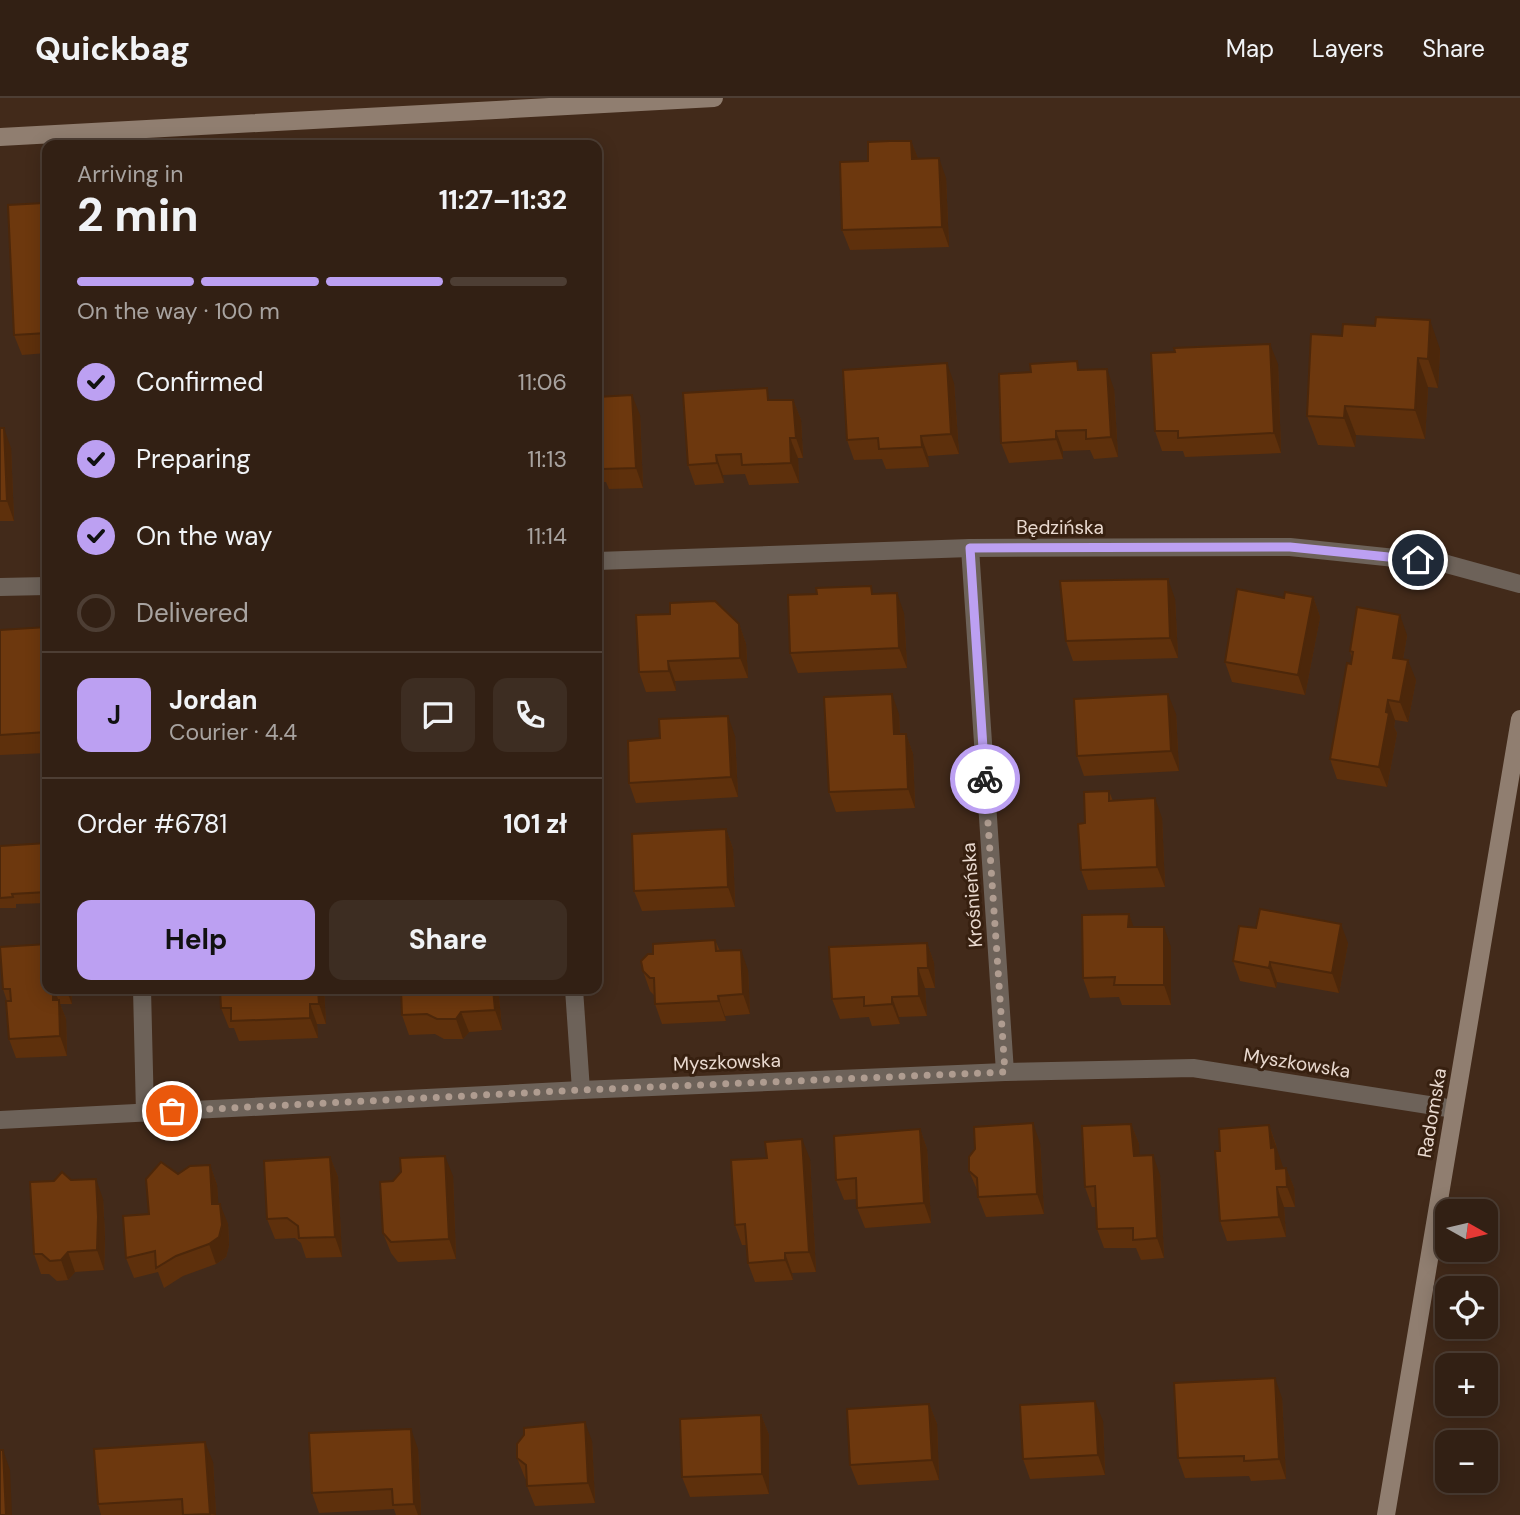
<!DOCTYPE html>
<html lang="en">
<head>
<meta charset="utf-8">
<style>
	body { margin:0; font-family:"DM Sans",sans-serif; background:#3d2d22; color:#f1f3f6; height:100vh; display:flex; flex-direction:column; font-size:26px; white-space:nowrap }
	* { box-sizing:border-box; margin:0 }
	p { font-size:23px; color:#a8a3a0 }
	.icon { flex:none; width:38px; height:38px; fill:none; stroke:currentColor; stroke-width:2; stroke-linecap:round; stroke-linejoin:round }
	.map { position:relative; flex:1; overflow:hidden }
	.side { position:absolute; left:42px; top:42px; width:560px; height:854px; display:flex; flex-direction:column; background:#322014; border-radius:14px; box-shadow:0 4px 18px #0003,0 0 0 2px #4d3e34 }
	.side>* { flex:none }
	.needle { width:46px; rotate:98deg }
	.controls { position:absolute; left:1435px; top:1101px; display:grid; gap:14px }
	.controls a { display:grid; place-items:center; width:63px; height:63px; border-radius:14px; background:#322014; box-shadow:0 4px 18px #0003,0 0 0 2px #4d3e34; font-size:35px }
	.pin { position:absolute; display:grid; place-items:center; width:60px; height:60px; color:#fff; margin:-30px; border:4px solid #fff; border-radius:50%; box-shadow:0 2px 7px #0007 }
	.courier { position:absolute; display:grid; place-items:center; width:70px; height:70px; margin:-35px; border:5px solid #bca0f2; border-radius:50%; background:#fff; color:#222; box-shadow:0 2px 9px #0007 }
	.overview em { font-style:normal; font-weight:700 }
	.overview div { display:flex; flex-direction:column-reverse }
	.overview { display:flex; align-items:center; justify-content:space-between; height:119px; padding:0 35px }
	h1 { font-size:46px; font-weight:700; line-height:52px }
	.bar { display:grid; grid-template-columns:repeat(4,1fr); gap:10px 7px; align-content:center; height:84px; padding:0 35px }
	.bar i { height:9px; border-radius:5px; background:#4d3e34 }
	.bar .on { background:#bca0f2 }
	.bar p { grid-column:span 4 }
	.line { display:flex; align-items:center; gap:18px; padding:0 35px; border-top:2px solid #4d3e34 }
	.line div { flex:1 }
	.round { display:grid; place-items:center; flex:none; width:74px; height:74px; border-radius:14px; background:#3d2d22 }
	ol { padding:0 35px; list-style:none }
	li { display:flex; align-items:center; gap:21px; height:77px }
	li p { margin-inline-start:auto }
	li .icon { padding:7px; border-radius:50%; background:#bca0f2; color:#111; stroke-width:4 }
	li:last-child { color:#a8a3a0 }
	li i { width:38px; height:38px; border:4px solid #4d3e34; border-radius:50% }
	.cta { display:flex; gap:14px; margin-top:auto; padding:14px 35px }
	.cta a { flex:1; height:80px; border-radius:14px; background:#bca0f2; color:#111; font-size:28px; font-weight:700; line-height:80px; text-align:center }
	.cta a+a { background:#3d2d22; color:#f1f3f6 }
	header { display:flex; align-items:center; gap:42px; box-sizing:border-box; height:98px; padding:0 35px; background:#322014; border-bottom:2px solid #4d3e34 }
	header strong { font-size:33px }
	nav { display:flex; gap:38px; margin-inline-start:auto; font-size:24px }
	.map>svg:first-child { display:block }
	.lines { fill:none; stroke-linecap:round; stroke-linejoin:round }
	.street { stroke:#6d6259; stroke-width:18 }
	.secondary { stroke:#907e70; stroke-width:18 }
	.wall { fill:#5e300c }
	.shaded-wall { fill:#4c270a }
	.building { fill:#6d380e; stroke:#4c270a; stroke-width:2 }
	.done { stroke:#af9c90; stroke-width:7; stroke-dasharray:0 12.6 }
	.route { stroke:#bca0f2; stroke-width:9 }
	.labels { text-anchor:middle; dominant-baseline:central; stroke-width:6; stroke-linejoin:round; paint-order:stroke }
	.street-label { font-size:19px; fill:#e9d9cf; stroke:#372010 }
</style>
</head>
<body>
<header>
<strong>Quickbag</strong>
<nav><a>Map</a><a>Layers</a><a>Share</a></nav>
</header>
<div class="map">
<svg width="1520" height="1417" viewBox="0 0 1520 1417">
	<rect width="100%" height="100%" fill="#422a1a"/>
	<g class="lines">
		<g class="street">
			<polyline points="970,450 1005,974"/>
			<polyline points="597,463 970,450 1290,449 1443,465 1520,486"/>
			<polyline points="0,489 47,488"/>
			<polyline points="142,891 145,1015"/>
			<polyline points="574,891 581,992"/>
			<polyline points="0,1022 581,992 1005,974 1193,970 1454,1011"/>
		</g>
		<g class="secondary">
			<polyline points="0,39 714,0"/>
			<polyline points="1386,1417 1520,621"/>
		</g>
	</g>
	<g class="wall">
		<polygon points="911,43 918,61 946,80 949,149 850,152 842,132 868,63"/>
		<polygon points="47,113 47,255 22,257 14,237"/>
		<polygon points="1311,236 1440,251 1438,290 1428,289 1425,341 1356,337 1355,349 1318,347 1307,318"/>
		<polygon points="1278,266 1281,355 1185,359 1183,353 1162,353 1155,333"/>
		<polygon points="1081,272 1114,291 1118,359 1094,361 1090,352 1063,353 1063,361 1009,365 1001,345"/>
		<polygon points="954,285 959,356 928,358 929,369 886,371 882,361 854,362 847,342"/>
		<polygon points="597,299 640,317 643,390 609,391 606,384 597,384"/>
		<polygon points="771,302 793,302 801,322 803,360 798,360 799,385 749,387 745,376 723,377 724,385 695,387 688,367"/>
		<polygon points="0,330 11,350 14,423 0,423"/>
		<polygon points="875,496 904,515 907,570 798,575 790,555"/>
		<polygon points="1313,499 1320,519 1305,597 1232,584 1225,564 1284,500"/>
		<polygon points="1175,501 1178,560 1073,563 1066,543"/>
		<polygon points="739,526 746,546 748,580 675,583 676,593 646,594 639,574"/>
		<polygon points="47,529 47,655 0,657 0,532"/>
		<polygon points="1407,537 1403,561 1416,582 1408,624 1395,622 1394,629 1397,635 1387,689 1337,681 1330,661 1351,566 1352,561 1350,553"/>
		<polygon points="899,616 900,636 906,636 913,656 915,710 836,714 829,694"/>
		<polygon points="1176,616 1179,673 1084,678 1077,658"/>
		<polygon points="735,638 738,699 636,705 629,685"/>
		<polygon points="1109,693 1113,703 1162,720 1165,789 1088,792 1081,772 1085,725"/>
		<polygon points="726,731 733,751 735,809 642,813 634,793"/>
		<polygon points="47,745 47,805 16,806 16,810 0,810 0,748"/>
		<polygon points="1129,816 1133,829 1171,849 1171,907 1122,907 1119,899 1090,900 1083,880"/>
		<polygon points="715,842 720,853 748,872 750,916 725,918 726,923 662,926 655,906 655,898 650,893 643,873 653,856"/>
		<polygon points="927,845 934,865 935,890 925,890 927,918 899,919 900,926 872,928 869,919 840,921 832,901"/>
		<polygon points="1348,845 1339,895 1277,884 1276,890 1240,883 1233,863"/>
		<polygon points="3,891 71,891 72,906 60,906 66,921 67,958 16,960 9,941 7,903"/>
		<polygon points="324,891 326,926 317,926 318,940 239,943 234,930 229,930 221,910"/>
		<polygon points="400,891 496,891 499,899 502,932 469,934 463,941 444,941 435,936 409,937 402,917"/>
		<polygon points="1131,1026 1139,1046 1139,1057 1160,1077 1164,1160 1141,1162 1136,1150 1104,1150 1097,1131 1096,1109 1092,1109 1085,1089"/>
		<polygon points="1269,1027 1276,1047 1277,1053 1283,1070 1286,1070 1294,1090 1295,1109 1284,1109 1286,1139 1227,1143 1220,1123 1220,1053"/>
		<polygon points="920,1031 927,1051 931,1125 865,1130 857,1110 857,1101 844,1102 836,1082"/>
		<polygon points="1040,1045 1044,1116 986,1119 978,1099 978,1094 969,1073"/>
		<polygon points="330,1059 338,1079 342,1159 306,1160 301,1145 295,1140 275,1141 267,1121"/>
		<polygon points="767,1060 810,1061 816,1174 792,1175 793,1182 755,1184 748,1165 747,1147 742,1147 735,1127"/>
		<polygon points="210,1067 217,1087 218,1106 228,1126 229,1147 226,1159 216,1166 183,1178 164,1190 158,1174 134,1180 126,1160 149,1116 178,1076"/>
		<polygon points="453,1078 456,1161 398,1164 391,1155 383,1135"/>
		<polygon points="71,1082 103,1101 105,1139 104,1172 75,1174 68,1182 57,1183 49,1176 41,1176 34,1156"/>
		<polygon points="1282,1300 1286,1381 1251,1383 1249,1378 1185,1380 1178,1360"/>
		<polygon points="929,1306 937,1326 939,1382 858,1387 850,1367"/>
		<polygon points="761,1317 769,1337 769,1396 690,1399 682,1379"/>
		<polygon points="1103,1323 1105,1377 1030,1381 1023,1361"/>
		<polygon points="592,1343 595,1405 535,1408 527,1388 527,1382 525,1380 517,1360"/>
		<polygon points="418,1351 421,1417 396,1417 394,1411 319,1415 312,1395"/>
		<polygon points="213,1364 216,1417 101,1417 98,1406"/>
	</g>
	<g class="shaded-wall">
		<polygon points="911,43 919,63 912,61"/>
		<polygon points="939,60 946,80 949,149 942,129"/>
		<polygon points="44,105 47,113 47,159"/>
		<polygon points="1430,222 1440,251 1438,290 1428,261"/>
		<polygon points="1270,246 1278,266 1281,355 1274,335"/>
		<polygon points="1418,260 1428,289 1425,341 1415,312"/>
		<polygon points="947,265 954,285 959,356 951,336"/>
		<polygon points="1107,271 1114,291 1118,359 1111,339"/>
		<polygon points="632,297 640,317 643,390 636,370"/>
		<polygon points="793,302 801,322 803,360 796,340"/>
		<polygon points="1345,308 1356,337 1355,349 1344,320"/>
		<polygon points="4,330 11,350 14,423 7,403"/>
		<polygon points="1056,333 1063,353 1063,361 1056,341"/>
		<polygon points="921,338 928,358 929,369 922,349"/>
		<polygon points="790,340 798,360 799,385 791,365"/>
		<polygon points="716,357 723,377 724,385 717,365"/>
		<polygon points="1168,481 1175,501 1178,560 1170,540"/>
		<polygon points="897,495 904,515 907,570 899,550"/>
		<polygon points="1313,499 1320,519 1305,597 1298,577"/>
		<polygon points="1400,517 1407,537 1400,579 1393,560"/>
		<polygon points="739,526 746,546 748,580 740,560"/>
		<polygon points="1408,562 1416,582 1408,624 1400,604"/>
		<polygon points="668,563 675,583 676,593 669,573"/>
		<polygon points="892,596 899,616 901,656 894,636"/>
		<polygon points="1168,596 1176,616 1179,673 1171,653"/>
		<polygon points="1388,602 1395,622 1394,629 1397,635 1387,689 1379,669"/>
		<polygon points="728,618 735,638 738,699 731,679"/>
		<polygon points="906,636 913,656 915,710 908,691"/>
		<polygon points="1155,700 1162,720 1165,789 1157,769"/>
		<polygon points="726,731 733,751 735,809 728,789"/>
		<polygon points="1129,816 1136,836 1128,829"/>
		<polygon points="1341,826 1348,845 1339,895 1332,875"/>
		<polygon points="1164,829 1171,849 1171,907 1164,887"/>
		<polygon points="927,845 934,865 935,890 928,870"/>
		<polygon points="741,852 748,872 750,916 743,896"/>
		<polygon points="1270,864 1277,884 1276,890 1269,870"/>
		<polygon points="918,870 925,890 927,918 919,898"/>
		<polygon points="53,891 54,891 66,921 67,958 60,938 53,902"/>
		<polygon points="66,891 71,891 72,906"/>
		<polygon points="318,891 324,891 326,926 319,906"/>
		<polygon points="493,891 496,891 499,899 502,932 495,912"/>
		<polygon points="718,898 725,918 726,923 719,903"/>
		<polygon points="892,899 899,919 900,926 892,906"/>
		<polygon points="310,906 317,926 318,940 310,920"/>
		<polygon points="461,914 469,934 463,941 456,921"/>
		<polygon points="1033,1025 1040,1045 1044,1116 1037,1096"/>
		<polygon points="1131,1026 1139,1046 1141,1078 1134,1058"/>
		<polygon points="1269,1027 1283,1069 1283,1091 1276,1071 1271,1050"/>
		<polygon points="920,1031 927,1051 931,1125 924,1105"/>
		<polygon points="802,1041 810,1061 816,1174 809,1154"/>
		<polygon points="1153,1057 1160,1077 1164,1160 1157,1140"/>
		<polygon points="445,1058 453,1078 456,1161 449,1141"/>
		<polygon points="330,1059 338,1079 342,1159 335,1139"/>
		<polygon points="210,1067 217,1087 220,1126 212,1106"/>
		<polygon points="1286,1070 1294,1090 1295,1109 1287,1089"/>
		<polygon points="96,1081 103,1101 105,1139 104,1172 97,1152"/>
		<polygon points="1277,1089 1284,1109 1286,1139 1279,1119"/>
		<polygon points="220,1106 228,1126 229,1147 226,1159 216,1166 209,1146"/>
		<polygon points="68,1154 75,1174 68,1182 61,1162"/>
		<polygon points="785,1155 792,1175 793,1182 785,1162"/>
		<polygon points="1275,1280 1282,1300 1286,1381 1279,1361"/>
		<polygon points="1095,1303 1103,1323 1105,1377 1098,1357"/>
		<polygon points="929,1306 937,1326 939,1382 932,1362"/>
		<polygon points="761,1317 769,1337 769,1396 762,1376"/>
		<polygon points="585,1324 592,1343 595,1405 588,1385"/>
		<polygon points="411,1331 418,1351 421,1417 418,1417 414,1406"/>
		<polygon points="205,1344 213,1364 216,1417 210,1416"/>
		<polygon points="3,1352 10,1372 12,1417 6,1417"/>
	</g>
	<g class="building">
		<polygon points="890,43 911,43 912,61 939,60 942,129 842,132 840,64 868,63 868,44"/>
		<polygon points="44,105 47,159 47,235 14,237 8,107"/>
		<polygon points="1376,219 1430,222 1428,261 1418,260 1415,312 1345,308 1344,320 1307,318 1311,236 1342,238 1343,226 1375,228"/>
		<polygon points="1270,246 1274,335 1178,340 1178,333 1155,333 1151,255 1175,254 1174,250"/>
		<polygon points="1077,263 1078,272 1107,271 1111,339 1086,341 1086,332 1056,333 1056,341 1001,345 999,276 1031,274 1030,266"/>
		<polygon points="947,265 951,336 921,338 922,349 879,351 878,340 847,342 843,272"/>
		<polygon points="767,290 768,302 793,302 796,340 790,340 791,365 742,367 741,356 716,357 717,365 688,367 683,295"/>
		<polygon points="632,297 636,370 602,371 602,363 597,364 597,299"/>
		<polygon points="0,330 4,330 7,403 0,403"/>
		<polygon points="1168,481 1170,540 1066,543 1060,483"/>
		<polygon points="871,488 872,496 897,495 899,550 790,555 788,497 817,496 816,490"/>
		<polygon points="1237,491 1284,500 1285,494 1313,499 1298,577 1225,564"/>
		<polygon points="715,503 739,526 740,560 668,563 669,573 639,574 636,517 670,516 670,505"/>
		<polygon points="1357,509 1400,517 1393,560 1408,562 1400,604 1388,602 1386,614 1389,615 1379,669 1330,661 1347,565 1351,566 1353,554 1350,553"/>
		<polygon points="47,529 47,634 0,637 0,532"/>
		<polygon points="892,596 894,636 906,636 908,691 829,694 824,599"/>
		<polygon points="1168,596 1171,653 1077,658 1074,601"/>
		<polygon points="728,618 731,679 629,685 628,643 660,640 659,621"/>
		<polygon points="1109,693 1109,703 1155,700 1157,769 1081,772 1078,726 1085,725 1084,694"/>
		<polygon points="726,731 728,789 634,793 632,736"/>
		<polygon points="47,745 47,794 12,796 13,799 0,800 0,748"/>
		<polygon points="1260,811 1341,826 1332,875 1270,864 1269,870 1233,863 1239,828 1256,830"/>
		<polygon points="1129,816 1128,829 1164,829 1164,887 1114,887 1115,879 1083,880 1082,817"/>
		<polygon points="715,842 716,853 741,852 743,896 718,898 719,903 655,906 654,880 650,880 643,873 641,863 648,856 653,856 653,846"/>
		<polygon points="927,845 928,870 918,870 919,898 892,899 892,906 864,908 864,899 832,901 829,849"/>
		<polygon points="47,846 47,891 53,891 53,902 59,902 60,938 9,941 6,903 11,903 10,891 3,891 0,849"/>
		<polygon points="220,891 318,891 319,906 310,906 310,920 231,923 231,910 221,910"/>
		<polygon points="401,891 493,891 495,912 461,914 456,921 437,921 427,916 402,917"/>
		<polygon points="1033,1025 1037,1096 978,1099 977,1080 969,1073 969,1059 975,1051 974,1029"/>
		<polygon points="1131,1026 1134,1058 1153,1057 1157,1140 1133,1142 1133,1130 1097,1131 1095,1088 1085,1089 1082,1028"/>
		<polygon points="1269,1027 1271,1050 1275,1049 1276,1071 1286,1070 1287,1089 1277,1089 1279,1119 1220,1123 1215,1053 1220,1053 1219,1031"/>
		<polygon points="920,1031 924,1105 857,1110 856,1080 836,1082 834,1038"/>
		<polygon points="802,1041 809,1154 785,1155 785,1162 748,1165 745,1126 735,1127 731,1062 767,1060 765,1044"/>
		<polygon points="445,1058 449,1141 391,1144 383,1135 380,1084 393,1083 401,1074 400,1060"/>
		<polygon points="330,1059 335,1139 299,1140 298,1128 287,1120 267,1121 264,1063"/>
		<polygon points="161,1064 178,1076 190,1068 210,1067 212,1106 220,1106 222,1127 219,1139 209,1146 176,1158 156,1170 155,1153 126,1160 123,1118 149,1116 146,1081"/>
		<polygon points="62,1074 71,1082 96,1081 98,1119 97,1152 68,1154 61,1162 50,1163 42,1156 34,1156 30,1084 54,1083"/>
		<polygon points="1275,1280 1279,1361 1244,1363 1244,1358 1178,1360 1174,1285"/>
		<polygon points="1095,1303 1098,1357 1023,1361 1020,1307"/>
		<polygon points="929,1306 932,1362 850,1367 847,1311"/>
		<polygon points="761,1317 762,1376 682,1379 680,1321"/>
		<polygon points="585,1324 588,1385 527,1388 526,1367 517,1360 517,1346 524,1337 524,1330"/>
		<polygon points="411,1331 414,1406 393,1407 392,1391 312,1395 309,1335"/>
		<polygon points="205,1344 210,1416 183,1417 182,1401 98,1406 94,1351"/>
		<polygon points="0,1352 3,1352 6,1417 0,1417"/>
	</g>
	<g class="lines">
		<polyline class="done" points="172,1013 581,992 1005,974 985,681"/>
		<polyline class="route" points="985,681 970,450 1290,449 1418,462"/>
	</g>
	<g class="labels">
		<g class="street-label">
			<text x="1060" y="429">Będzińska</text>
			<text transform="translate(972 797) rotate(-94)">Krośnieńska</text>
			<text transform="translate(727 964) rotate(-2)">Myszkowska</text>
			<text transform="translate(1297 965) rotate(9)">Myszkowska</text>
			<text transform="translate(1432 1015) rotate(-80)">Radomska</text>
		</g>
	</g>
</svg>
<div class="controls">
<a><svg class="needle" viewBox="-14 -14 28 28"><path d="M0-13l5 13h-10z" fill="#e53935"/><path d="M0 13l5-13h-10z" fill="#a8a3a0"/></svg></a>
<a><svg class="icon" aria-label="locate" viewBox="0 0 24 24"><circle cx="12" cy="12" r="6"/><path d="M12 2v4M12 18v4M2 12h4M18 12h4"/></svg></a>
<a>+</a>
<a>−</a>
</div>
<div class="pin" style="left:172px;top:1013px;background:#ea580c"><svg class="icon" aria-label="bag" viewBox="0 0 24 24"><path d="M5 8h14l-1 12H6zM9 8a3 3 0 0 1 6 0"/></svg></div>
<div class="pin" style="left:1418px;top:462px;background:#1f2937"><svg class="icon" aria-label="home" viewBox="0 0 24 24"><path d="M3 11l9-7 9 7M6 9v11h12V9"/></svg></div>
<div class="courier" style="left:985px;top:681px"><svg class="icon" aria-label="bike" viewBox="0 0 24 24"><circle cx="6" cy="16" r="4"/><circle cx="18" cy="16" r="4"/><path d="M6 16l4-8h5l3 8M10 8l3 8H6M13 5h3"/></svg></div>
<section class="side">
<div class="overview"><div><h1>2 min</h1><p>Arriving in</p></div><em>11:27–11:32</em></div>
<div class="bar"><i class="on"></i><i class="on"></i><i class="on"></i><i></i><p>On the way · 100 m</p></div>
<ol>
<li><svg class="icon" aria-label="check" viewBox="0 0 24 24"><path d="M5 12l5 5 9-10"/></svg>Confirmed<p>11:06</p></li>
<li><svg class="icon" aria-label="check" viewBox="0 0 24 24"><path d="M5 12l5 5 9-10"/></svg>Preparing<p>11:13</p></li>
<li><svg class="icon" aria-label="check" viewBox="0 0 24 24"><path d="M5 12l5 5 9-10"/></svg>On the way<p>11:14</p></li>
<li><i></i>Delivered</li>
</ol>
<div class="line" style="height:126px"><b class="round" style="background:#bca0f2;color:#111">J</b><div><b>Jordan</b><p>Courier · 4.4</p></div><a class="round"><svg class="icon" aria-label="chat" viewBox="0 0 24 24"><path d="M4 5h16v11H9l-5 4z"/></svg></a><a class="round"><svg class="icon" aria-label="phone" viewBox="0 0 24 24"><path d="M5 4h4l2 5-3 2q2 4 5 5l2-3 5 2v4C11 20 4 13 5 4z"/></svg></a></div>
<div class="line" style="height:91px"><div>Order #6781</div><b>101 zł</b></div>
<div class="cta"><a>Help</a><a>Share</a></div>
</section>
</div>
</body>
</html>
